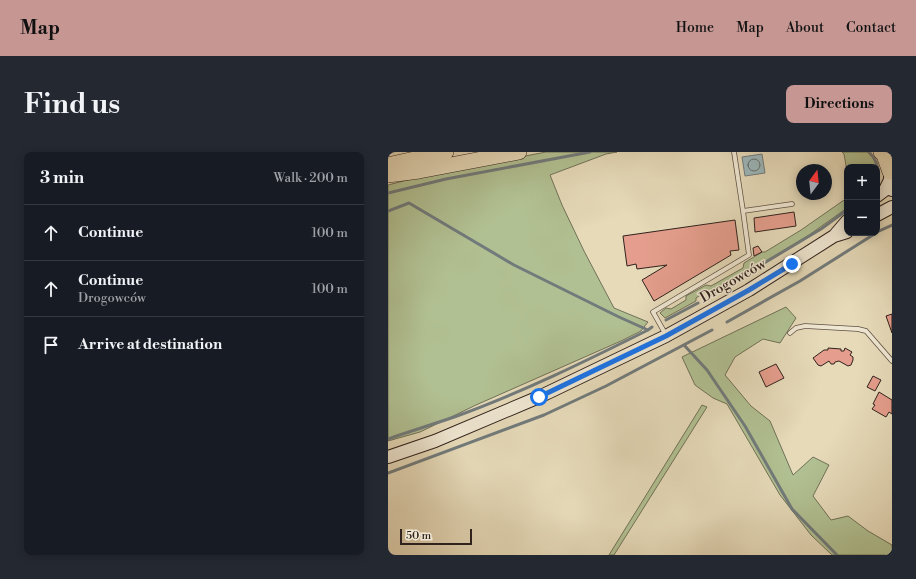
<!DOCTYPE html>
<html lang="en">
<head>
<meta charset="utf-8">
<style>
	:root { --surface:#171b24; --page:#242831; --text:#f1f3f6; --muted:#9ea1a6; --line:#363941; --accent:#c59692 }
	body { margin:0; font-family:"Libre Bodoni",serif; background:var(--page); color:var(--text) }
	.controls { position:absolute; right:12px; top:12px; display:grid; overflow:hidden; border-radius:8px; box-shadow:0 2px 10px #0003 }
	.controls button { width:36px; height:36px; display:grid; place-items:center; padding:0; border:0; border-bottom:1px solid var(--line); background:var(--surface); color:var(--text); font:20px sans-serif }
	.compass { position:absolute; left:408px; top:12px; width:36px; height:36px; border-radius:50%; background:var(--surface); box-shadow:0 2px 10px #0003; rotate:15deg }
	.scale { position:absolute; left:12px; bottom:10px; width:72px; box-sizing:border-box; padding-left:4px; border:2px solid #30221d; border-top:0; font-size:11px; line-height:14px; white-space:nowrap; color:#30221d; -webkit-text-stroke:3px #efe7d2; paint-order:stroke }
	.stop { position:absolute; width:12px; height:12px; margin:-9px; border:3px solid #1a73e8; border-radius:50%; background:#fff }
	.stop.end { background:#1a73e8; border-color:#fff; box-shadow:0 1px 4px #0008 }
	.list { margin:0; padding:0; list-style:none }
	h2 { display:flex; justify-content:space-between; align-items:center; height:52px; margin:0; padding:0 16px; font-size:17px }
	h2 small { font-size:13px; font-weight:400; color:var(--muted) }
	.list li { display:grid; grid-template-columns:26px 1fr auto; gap:12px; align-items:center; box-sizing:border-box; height:56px; padding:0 16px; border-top:1px solid var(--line) }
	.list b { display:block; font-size:15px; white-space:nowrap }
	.list p { margin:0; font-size:13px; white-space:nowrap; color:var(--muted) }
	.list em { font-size:13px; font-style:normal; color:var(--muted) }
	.icon { flex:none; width:22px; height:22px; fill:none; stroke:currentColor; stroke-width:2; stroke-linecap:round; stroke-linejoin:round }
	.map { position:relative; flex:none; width:504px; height:403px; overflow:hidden; border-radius:8px }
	header { display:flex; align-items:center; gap:24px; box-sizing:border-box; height:56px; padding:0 20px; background:var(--accent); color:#111 }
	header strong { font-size:19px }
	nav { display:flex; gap:22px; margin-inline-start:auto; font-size:14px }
	.intro { display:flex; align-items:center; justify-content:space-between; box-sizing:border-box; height:96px; padding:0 24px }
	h1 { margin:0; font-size:28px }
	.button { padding:10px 18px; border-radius:8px; background:var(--accent); color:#111; font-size:14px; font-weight:700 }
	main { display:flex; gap:24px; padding:0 24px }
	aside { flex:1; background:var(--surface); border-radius:8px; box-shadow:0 2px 10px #0003 }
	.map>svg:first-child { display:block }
	.green { fill:#b1c092; stroke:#707158 }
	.water { fill:#9cb7bb; stroke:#717b7c }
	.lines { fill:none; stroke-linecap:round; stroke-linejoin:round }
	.shore { stroke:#666c6c; stroke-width:1 }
	.stream { stroke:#717b7c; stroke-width:3 }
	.building { fill:#e59e8d; stroke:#30221d }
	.service-casing { stroke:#5e5044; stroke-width:5.5 }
	.secondary-casing { stroke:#30221d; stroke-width:14 }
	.motorway-casing { stroke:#30221d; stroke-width:16 }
	.service { stroke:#efe7d2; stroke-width:4 }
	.secondary { stroke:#efe7d2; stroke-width:12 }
	.motorway { stroke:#e6dab9; stroke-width:15 }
	.route { stroke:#1a73e8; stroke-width:5 }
	.labels { text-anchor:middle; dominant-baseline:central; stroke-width:3; stroke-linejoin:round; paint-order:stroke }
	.street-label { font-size:14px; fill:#30221d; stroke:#efe7d2 }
</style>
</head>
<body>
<header>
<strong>Map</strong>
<nav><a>Home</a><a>Map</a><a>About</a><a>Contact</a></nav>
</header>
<div class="intro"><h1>Find us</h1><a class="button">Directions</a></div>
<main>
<aside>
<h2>3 min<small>Walk · 200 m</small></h2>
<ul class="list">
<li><svg class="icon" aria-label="ahead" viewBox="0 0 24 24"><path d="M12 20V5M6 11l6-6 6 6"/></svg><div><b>Continue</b></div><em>100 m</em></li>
<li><svg class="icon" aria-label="ahead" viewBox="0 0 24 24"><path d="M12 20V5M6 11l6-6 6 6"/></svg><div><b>Continue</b><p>Drogowców</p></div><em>100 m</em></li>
<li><svg class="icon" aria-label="arrive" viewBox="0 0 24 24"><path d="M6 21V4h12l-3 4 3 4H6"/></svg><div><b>Arrive at destination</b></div></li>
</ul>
</aside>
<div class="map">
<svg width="504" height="403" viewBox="0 0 504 403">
	<rect width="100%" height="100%" fill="#e6dab9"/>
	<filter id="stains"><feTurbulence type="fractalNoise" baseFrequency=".005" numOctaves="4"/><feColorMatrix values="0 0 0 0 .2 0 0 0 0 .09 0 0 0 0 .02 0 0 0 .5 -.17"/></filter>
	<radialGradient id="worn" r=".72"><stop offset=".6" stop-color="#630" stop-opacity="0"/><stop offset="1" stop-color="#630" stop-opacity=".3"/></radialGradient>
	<path class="green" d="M158,0H229L218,2L162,23L174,53L196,99L226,156L260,170L253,179L233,189L88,253L32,280L0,289V33L39,23Z
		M454,0H479L486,7L489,15H459V19L456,2Z
		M459,46V56L421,83L325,141L324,140L319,142L317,140L308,146V149L277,166L272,161L278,156L283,157L298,148V144L318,133L323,134L355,116L356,111L374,100H377L413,78Z
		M398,155L408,166L392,191L375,187L347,205L337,223L363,254L382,269L405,323L425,305L441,313L425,344L443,368L460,364L480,379L504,393V403H444L423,383L392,343L339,252L325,246L307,233L294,205Z
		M314,253L319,255L226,403H221Z"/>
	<path class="water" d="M374,2L377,21L357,24L354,5Z"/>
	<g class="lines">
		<path class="shore" d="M360 13a6 6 0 1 1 12 0a6 6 0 1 1-12 0Z"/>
		<path class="stream" d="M481,0C490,9 492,19 489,31
			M0,41L58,27L202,0
			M0,59L21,51L126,113L231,165L260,178L264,175
			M489,80L504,73
			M321,144L433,77L459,58
			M278,168L310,151
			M339,170L412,129L488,81
			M296,193L319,218L357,274L404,357L449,403
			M0,287C23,279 46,272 69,264C135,240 198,209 260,178
			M0,321L156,263L218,234L324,178"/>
	</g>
	<path class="building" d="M406,60L408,74L367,80L366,66Z
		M347,68L351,98L342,99L343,103L266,149L254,128L279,113L249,117L248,112L239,114L235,84Z
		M370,94L374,100L366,104L365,96Z
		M504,162V181L498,164Z
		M440,196L453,197V199H456L457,196L464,200L462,203L465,205V208L463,213L460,214L451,209L447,210L446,212H443L441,209L433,214L430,213L425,206L436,198H440Z
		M388,212L396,226L378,235L371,220Z
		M485,224L493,228L487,239L479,235Z
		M491,240L504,248V262L501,260L498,265L484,257L487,253L485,252Z"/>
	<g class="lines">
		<g class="service-casing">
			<path id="service" d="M355,59L404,52
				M402,181L408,176L417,174L470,177L478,179L504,209
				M278,183L265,160L361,103L355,59L346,0"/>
		</g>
		<g class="secondary-casing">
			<path id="secondary" d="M504,13C501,22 502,29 504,38
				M489,44L497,38L502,28
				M489,63L504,55
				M447,83L459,69
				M0,305L47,289L151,245L278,184L361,138L446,84L459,80"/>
		</g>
		<g class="motorway-casing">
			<path id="motorway" d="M493,0L496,3L502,20
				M0,13L58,0
				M0,23L31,19L131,0"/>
		</g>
		<use href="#service" class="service"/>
		<use href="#secondary" class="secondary"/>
		<use href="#motorway" class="motorway"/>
	</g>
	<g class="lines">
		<path class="route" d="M151,245L278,184L361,138L404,112"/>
	</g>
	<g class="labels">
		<g class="street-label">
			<text transform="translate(345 129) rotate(-30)">Drogowców</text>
		</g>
	</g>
	<rect width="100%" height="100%" filter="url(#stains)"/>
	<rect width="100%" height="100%" fill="url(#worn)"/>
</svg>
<div class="controls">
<button>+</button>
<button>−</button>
</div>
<svg class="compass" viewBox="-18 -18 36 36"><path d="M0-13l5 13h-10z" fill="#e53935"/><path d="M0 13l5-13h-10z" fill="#9ea1a6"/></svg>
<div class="scale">50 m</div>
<div class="stop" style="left:151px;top:245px"></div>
<div class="stop end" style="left:404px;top:112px"></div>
</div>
</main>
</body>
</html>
